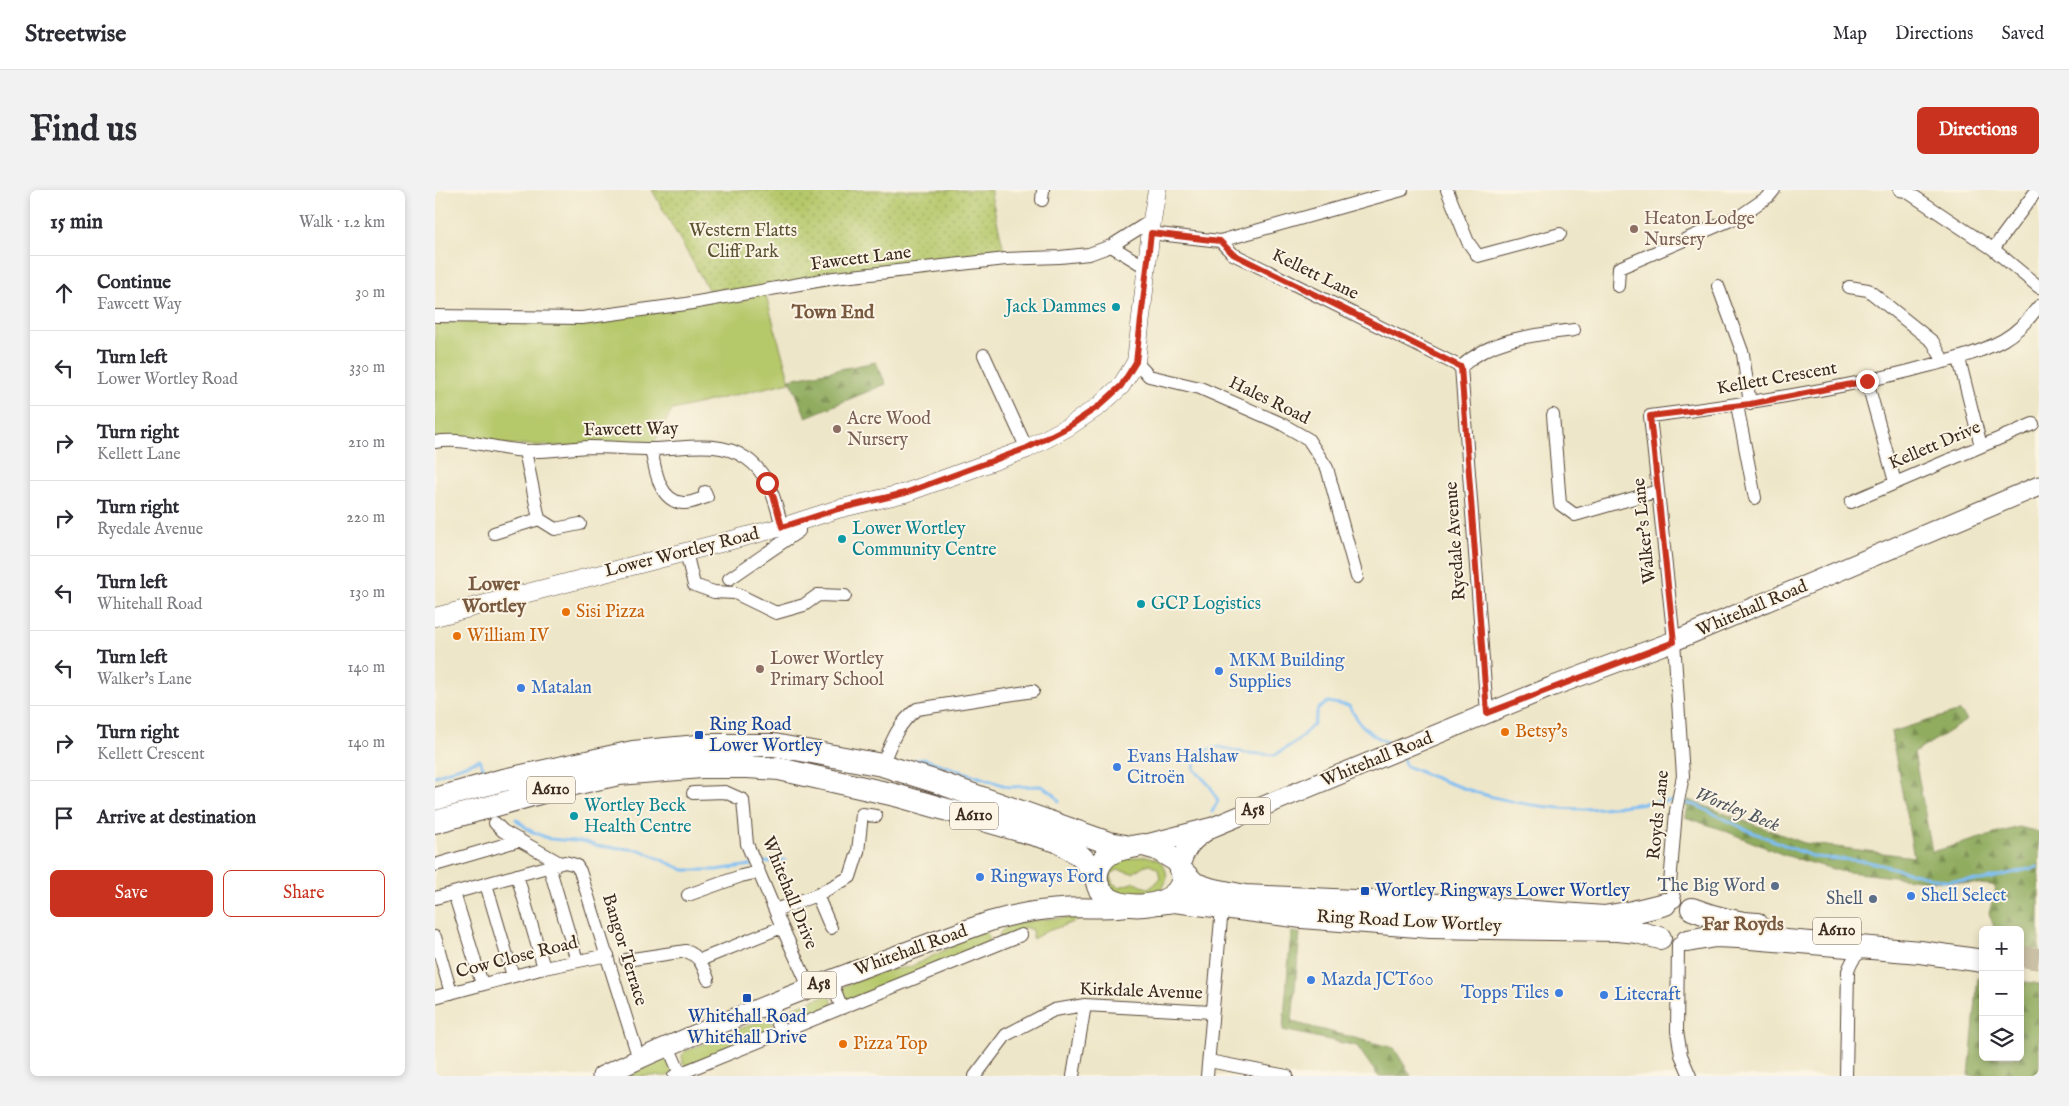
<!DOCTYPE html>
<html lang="en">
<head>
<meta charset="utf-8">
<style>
	:root { --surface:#fff; --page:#f2f2f3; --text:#2b2b33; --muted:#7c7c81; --line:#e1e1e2; --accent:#c8321e }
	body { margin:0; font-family:"IM FELL English",serif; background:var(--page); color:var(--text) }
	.controls { position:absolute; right:15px; bottom:15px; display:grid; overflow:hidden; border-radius:8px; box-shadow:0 2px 8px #0003 }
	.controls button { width:45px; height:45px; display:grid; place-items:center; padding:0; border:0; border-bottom:1px solid var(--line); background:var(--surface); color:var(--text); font:25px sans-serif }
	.stop { position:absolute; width:15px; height:15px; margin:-11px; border:4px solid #c8321e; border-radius:50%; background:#fff }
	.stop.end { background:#c8321e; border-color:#fff; box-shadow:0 1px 5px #0008 }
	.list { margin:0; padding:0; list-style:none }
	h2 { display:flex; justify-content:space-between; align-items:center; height:65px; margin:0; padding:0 20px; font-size:21px }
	h2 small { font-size:16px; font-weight:400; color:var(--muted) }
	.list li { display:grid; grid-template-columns:32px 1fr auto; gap:15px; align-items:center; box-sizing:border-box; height:75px; padding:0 20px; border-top:1px solid var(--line) }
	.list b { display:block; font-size:19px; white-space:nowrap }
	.list p { margin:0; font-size:16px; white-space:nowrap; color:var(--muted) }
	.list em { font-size:16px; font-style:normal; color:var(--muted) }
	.actions { display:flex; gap:10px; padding:15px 20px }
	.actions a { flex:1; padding:11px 0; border:1px solid var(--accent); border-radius:8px; text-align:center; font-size:18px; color:var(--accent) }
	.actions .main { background:var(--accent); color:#fff }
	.icon { flex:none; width:28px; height:28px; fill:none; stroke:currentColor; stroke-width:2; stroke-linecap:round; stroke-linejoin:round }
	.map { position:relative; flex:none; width:1604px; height:886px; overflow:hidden; border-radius:8px }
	header { display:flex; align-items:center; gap:30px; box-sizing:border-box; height:70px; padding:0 25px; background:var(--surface); border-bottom:1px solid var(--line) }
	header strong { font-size:24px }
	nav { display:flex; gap:28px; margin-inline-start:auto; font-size:18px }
	.intro { display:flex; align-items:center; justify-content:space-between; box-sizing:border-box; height:120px; padding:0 30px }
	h1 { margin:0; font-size:35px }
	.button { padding:12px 22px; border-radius:8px; background:var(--accent); color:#fff; font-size:18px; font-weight:700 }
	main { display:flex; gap:30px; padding:0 30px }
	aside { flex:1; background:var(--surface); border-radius:8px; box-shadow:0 2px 8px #0003 }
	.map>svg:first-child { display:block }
	.green { fill:#b5c86b; stroke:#787944; fill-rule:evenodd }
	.forest { fill:url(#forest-firs); stroke:#666b3e }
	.park { fill:url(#park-dots); stroke:#787944 }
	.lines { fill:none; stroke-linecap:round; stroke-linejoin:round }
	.stream { stroke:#7ebef3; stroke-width:3 }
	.highway-tunnel { stroke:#cac0a6; stroke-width:22; stroke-dasharray:22 11; stroke-linecap:butt }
	.street-casing { stroke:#564638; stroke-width:14 }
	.secondary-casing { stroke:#564638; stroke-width:19 }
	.primary-casing { stroke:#564638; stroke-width:21 }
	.highway-casing { stroke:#564638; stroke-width:24 }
	.street { stroke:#fff; stroke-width:12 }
	.secondary { stroke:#fff; stroke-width:18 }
	.primary { stroke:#fff; stroke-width:19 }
	.highway { stroke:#fff; stroke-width:22 }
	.route { stroke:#c8321e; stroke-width:6 }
	.education-dot { fill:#8d6e63; stroke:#fcf5e5; stroke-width:2 }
	.culture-dot { fill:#0f9aa8; stroke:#fcf5e5; stroke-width:2 }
	.food-dot { fill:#e8710a; stroke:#fcf5e5; stroke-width:2 }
	.shop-dot { fill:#3f7fe0; stroke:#fcf5e5; stroke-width:2 }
	.transit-dot { fill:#1a4fb4; stroke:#fcf5e5; stroke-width:2 }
	.service-dot { fill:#5c6f8a; stroke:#fcf5e5; stroke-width:2 }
	.labels { text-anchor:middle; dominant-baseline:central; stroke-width:4; stroke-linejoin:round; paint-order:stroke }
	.shield { fill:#fcf5e5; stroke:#75675a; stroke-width:1 }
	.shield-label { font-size:16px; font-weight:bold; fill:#3b2a1e }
	.education-label { font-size:18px; fill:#785e54; stroke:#fcf5e5; text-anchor:start }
	.park-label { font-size:18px; fill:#5a5231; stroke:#fcf5e5 }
	.street-label { font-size:18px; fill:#3b2a1e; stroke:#fcf5e5 }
	.culture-label { font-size:18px; fill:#0d838f; stroke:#fcf5e5; text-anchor:start }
	.food-label { font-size:18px; fill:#c56008; stroke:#fcf5e5; text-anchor:start }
	.shop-label { font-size:18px; fill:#366cbe; stroke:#fcf5e5; text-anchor:start }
	.transit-label { font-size:18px; fill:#164399; stroke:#fcf5e5; text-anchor:start }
	.service-label { font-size:18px; fill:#4e5e75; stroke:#fcf5e5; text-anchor:end }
	.neighbourhood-label { font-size:19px; font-weight:bold; fill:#78593f; stroke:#fcf5e5 }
	.water-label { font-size:19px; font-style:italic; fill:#4f565e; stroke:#fcf5e5 }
</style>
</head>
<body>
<header>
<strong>Streetwise</strong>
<nav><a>Map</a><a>Directions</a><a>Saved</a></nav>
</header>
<div class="intro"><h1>Find us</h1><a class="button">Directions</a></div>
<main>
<aside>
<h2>15 min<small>Walk · 1.2 km</small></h2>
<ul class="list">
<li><svg class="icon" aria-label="ahead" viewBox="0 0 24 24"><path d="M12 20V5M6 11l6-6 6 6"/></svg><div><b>Continue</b><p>Fawcett Way</p></div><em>30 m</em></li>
<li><svg class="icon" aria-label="left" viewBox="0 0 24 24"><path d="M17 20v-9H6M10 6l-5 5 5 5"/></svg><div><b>Turn left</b><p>Lower Wortley Road</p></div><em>330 m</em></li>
<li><svg class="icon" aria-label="right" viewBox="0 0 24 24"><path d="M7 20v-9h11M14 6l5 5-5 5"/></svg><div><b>Turn right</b><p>Kellett Lane</p></div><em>210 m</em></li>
<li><svg class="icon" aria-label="right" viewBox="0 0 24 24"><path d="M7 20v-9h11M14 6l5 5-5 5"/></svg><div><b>Turn right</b><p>Ryedale Avenue</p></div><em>220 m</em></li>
<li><svg class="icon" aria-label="left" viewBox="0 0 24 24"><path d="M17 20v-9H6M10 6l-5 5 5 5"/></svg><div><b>Turn left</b><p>Whitehall Road</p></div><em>130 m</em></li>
<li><svg class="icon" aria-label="left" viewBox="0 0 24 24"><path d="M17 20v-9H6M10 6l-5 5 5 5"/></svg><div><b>Turn left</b><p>Walker's Lane</p></div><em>140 m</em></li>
<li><svg class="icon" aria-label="right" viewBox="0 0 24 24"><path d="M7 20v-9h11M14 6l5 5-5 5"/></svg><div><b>Turn right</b><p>Kellett Crescent</p></div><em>140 m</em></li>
<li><svg class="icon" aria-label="arrive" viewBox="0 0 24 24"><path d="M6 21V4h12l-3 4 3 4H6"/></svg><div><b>Arrive at destination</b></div></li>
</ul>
<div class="actions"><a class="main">Save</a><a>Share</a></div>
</aside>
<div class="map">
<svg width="1604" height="886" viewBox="0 0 1604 886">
	<defs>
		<pattern id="forest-firs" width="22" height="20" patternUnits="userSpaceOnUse" patternTransform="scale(1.25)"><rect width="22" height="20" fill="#90ac5f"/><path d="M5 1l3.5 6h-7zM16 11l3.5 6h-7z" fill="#778c4e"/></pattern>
		<pattern id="park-dots" width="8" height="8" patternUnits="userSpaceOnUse" patternTransform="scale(1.25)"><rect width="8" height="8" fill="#b5c86b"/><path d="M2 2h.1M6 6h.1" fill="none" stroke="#94a357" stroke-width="1.8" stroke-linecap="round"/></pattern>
	</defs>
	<rect width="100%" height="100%" fill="#fcf5e5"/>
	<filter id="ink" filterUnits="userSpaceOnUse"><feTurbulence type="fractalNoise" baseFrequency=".02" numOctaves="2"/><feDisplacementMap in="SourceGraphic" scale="10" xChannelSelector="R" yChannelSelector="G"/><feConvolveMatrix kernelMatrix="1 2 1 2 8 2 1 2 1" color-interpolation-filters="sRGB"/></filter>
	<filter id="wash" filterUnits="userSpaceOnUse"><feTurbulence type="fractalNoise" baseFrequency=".0096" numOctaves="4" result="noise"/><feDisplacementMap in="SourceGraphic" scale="20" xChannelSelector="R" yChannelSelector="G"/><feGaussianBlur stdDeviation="1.12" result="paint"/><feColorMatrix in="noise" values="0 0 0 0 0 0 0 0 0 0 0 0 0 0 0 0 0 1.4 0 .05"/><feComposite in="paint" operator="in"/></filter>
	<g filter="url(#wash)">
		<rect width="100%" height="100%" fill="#eee6c8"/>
		<path class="green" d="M329,99L355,192L237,220L216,259L0,252V132L147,128Z
			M711,666C715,667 719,668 723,670C737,680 733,700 717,705C707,708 691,704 681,704L667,683C683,671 692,668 711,666ZM715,674L723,679L725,688C716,700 712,700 700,692L684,697L677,693L676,684L683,680L698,683L708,676Z
			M653,727L610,742L598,749L597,740L589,737L584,743L565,748L564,746C567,727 637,728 653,727Z
			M550,741L554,746L553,754L412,810L409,808L405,802L411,795L452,780L475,777L514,758L524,749Z
			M391,805L396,807L398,816L351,835L347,825L348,822Z
			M334,829L336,831L340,839L252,876L248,873L247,865L251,861L327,830Z
			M229,870H233L238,881L233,886H192Z"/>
		<path class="forest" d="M441,172L451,194L371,227L355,189Z
			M1525,521L1532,530L1479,563L1497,662L1584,637L1604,642V761L1585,757V740H1560L1554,723L1561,698L1557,695L1486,690L1405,681L1349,665L1288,640L1250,627L1253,610L1369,653L1479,667L1456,542Z
			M856,742L865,743L857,832L959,858L976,886H943L922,856L848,840Z
			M1543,787L1548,788V867H1585V791L1604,794V886H1534Z"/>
		<path class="park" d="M217,0H556V5L571,69L278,108Z"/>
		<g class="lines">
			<path class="stream" d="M968,569L971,576C1030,601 1083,619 1149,619C1178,619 1209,611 1240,611
				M480,570L489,569L574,597L606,596L618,603L624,611
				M0,586L44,570L51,583
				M1246,612L1263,616L1312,640L1379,667L1430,671L1510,691L1547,690L1602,677
				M777,622L783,611L775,596L759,579L762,562L784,557L811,563L840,565L862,551L879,534L883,519L893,512L914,516C926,537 932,543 954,553
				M81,629L94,640L115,649L151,652L162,656L205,660L249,680H281L316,675
				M325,673L350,670"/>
		</g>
	</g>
	<g filter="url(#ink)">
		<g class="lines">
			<path class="highway-tunnel" d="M1585,766L1604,769"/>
			<g class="street-casing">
				<path id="street" d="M1012,0L1033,52L1043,66L1125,44
					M1465,0L1471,1L1558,59L1604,97
					M607,10L608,0
					M715,43L785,51L798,64L1026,177
					M785,51L967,0
					M676,56L717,30
					M1558,59L1602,0
					M1183,96L1184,78L1305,26L1334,6L1339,0
					M1283,96L1308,164L1315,214
					M1414,97L1433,100L1498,152L1509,172
					M0,126L147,128L251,114L399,88L571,69L625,67L654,64L676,56L712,78
					M549,165L592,259
					M1524,169L1546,256
					M701,172L714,186L765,198L845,233L873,249L892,278L922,387
					M1026,177L1052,523
					M1026,177C1057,148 1098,145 1139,140
					M1432,191L1460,292
					M1302,215L1320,308
					M1118,225L1125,314L1140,325L1223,301
					M0,252C30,247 60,259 90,261C111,262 133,258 154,257C175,257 195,259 215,259C247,259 283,249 311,268C334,283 341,313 347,337
					M216,259C220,277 223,311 248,313C255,314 265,309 272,307L270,302
					M90,261L104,329L120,339L145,334
					M1416,312L1598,234
					M59,343L104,329
					M251,362L259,395L279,402L300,403L341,423L369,415L383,405L410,406
					M294,389L364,341L362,332
					M447,575C456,553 463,533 482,519L598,501
					M258,603L290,602L308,610L312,654L347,737L375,799
					M60,633L68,641L125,673
					M0,675L85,650
					M114,676L142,771
					M82,685L109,778
					M51,694L78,786
					M19,703L47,794
					M253,705L306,686L324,682
					M382,705L396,738
					M0,708L130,672L141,675L145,681L204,869
					M1240,711L1235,694L1241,621L1248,586L1239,451L1215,226C1302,215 1389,202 1474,181C1507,172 1539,166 1568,150C1582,142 1595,128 1604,116
					M340,720L382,705L415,687L423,662L427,624L441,626
					M0,747L16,803
					M1243,754L1242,841L1246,865L1255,886
					M191,770L251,761C265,766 268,776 273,789
					M265,770L347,737
					M396,791L407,818
					M0,807L109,778L173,765
					M336,815L346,842
					M233,856L246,886
					M774,871L852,886
					M239,886L586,745
					M540,886L571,845L619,820L650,815L777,822
					M638,886L650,815
					M772,886L787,718
					M1411,886L1413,781C1417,770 1421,764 1431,758"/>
			</g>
			<g class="secondary-casing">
				<path id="secondary" d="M0,427L347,337L403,319L470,303L592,259L633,237L664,216L686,196L701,172L717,30L722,0"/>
			</g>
			<g class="primary-casing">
				<path id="primary" d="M708,655L778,637L1116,497L1239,451L1604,296
					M745,676C750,658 757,650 773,640
					M167,886C293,827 425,778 556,731C580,724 608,719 633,718C654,717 675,720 696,716"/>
			</g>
			<g class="highway-casing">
				<path id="highway" d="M0,609L64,591L198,562L274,555H339L447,575L499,591L674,653L695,657
					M0,632L130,596L184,584L266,577H312L344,579L460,605L622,651C641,662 651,667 661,687
					M708,655L722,659L742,671C775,724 647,733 663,679C670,659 690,658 708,655Z
					M746,680L760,694L775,699L810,706L1005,715L1169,727L1198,722L1230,714
					M724,713L739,711L867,727L995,737L1183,740L1202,742L1225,748
					M1257,719C1278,727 1299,733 1322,734
					M1252,751L1280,746L1303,747L1485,762L1548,771"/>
			</g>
			<use href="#street" class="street"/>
			<use href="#secondary" class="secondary"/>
			<use href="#primary" class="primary"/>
			<use href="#highway" class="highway"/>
		</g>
	</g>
	<g class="lines" filter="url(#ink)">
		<path class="route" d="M332,293L339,308L347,337L403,319L470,303L592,258L633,237L664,216L686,196L701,172L716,43L785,51L798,64L1026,177L1052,523L1239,452L1215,226L1315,214L1432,191"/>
	</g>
	<g class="education-dot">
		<circle cx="1199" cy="39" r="5"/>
		<circle cx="402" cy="239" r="5"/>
		<circle cx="325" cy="479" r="5"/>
	</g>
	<g class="culture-dot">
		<circle cx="681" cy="117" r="5"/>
		<circle cx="407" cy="349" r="5"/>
		<circle cx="706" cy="414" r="5"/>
		<circle cx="139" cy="626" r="5"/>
	</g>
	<g class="food-dot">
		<circle cx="131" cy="422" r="5"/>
		<circle cx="22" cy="446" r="5"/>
		<circle cx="1070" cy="542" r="5"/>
		<circle cx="408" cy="854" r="5"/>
	</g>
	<g class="shop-dot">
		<circle cx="784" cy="481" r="5"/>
		<circle cx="86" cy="498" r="5"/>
		<circle cx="682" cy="577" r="5"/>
		<circle cx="545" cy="687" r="5"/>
		<circle cx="1476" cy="706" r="5"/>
		<circle cx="876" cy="790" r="5"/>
		<circle cx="1124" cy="803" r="5"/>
		<circle cx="1169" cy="805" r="5"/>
	</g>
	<g class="transit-dot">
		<rect x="259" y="540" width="10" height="10" rx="2.5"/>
		<rect x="925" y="696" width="10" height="10" rx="2.5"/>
		<rect x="307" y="803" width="10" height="10" rx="2.5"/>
	</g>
	<g class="service-dot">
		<circle cx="1340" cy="696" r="5"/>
		<circle cx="1438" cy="709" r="5"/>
	</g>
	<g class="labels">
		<g class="shield">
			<rect x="92" y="586.5" width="48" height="27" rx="4"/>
			<rect x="800.5" y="607.5" width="35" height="27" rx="4"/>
			<rect x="515" y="612.5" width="48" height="27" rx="4"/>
			<rect x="1378" y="727.5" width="48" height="27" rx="4"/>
			<rect x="366.5" y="781.5" width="35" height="27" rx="4"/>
		</g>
		<g class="shield-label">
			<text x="116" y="600">A6110</text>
			<text x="818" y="621">A58</text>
			<text x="539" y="626">A6110</text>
			<text x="1402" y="741">A6110</text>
			<text x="384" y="795">A58</text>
		</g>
		<g class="education-label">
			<text x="1209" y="29">Heaton Lodge<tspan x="1209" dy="21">Nursery</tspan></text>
			<text x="412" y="229">Acre Wood<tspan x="412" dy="21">Nursery</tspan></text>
			<text x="335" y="469">Lower Wortley<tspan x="335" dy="21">Primary School</tspan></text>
		</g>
		<g class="park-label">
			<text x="308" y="41">Western Flatts<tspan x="308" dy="21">Cliff Park</tspan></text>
		</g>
		<g class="street-label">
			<text transform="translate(426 69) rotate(-7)">Fawcett Lane</text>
			<text transform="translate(880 85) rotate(26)">Kellett Lane</text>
			<text transform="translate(1342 189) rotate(-10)">Kellett Crescent</text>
			<text transform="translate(834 211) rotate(26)">Hales Road</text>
			<text transform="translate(196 240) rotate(-1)">Fawcett Way</text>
			<text transform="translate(1500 256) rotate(-23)">Kellett Drive</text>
			<text transform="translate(1210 341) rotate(-96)">Walker's Lane</text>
			<text transform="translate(1021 351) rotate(-94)">Ryedale Avenue</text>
			<text transform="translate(247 363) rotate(-14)">Lower Wortley Road</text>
			<text transform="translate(1317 419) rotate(-23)">Whitehall Road</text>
			<text transform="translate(942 570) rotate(-22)">Whitehall Road</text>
			<text transform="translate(1224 625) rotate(-84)">Royds Lane</text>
			<text transform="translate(354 703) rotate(68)">Whitehall Drive</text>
			<text transform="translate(974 732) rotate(3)">Ring Road Low Wortley</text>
			<text transform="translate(189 760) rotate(73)">Bangor Terrace</text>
			<text transform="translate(476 761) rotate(-20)">Whitehall Road</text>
			<text transform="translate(82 768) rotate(-14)">Cow Close Road</text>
			<text transform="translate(706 802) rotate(2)">Kirkdale Avenue</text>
		</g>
		<g class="culture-label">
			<text x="671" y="117" text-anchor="end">Jack Dammes</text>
			<text x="417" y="339">Lower Wortley<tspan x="417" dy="21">Community Centre</tspan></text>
			<text x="716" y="414">GCP Logistics</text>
			<text x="149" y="616">Wortley Beck<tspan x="149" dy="21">Health Centre</tspan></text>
		</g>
		<g class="food-label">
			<text x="141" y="422">Sisi Pizza</text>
			<text x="32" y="446">William IV</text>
			<text x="1080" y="542">Betsy's</text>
			<text x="418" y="854">Pizza Top</text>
		</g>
		<g class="shop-label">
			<text x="794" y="471">MKM Building<tspan x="794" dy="21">Supplies</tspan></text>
			<text x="96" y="498">Matalan</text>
			<text x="692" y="567">Evans Halshaw<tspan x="692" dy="21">Citroën</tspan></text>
			<text x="555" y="687">Ringways Ford</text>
			<text x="1486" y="706">Shell Select</text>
			<text x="886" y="790">Mazda JCT600</text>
			<text x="1114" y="803" text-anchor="end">Topps Tiles</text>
			<text x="1179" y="805">Litecraft</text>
		</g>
		<g class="transit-label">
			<text x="274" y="535">Ring Road<tspan x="274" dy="21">Lower Wortley</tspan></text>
			<text x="940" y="701">Wortley Ringways Lower Wortley</text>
			<text x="312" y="827" text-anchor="middle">Whitehall Road<tspan x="312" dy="21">Whitehall Drive</tspan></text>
		</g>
		<g class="service-label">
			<text x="1330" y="696">The Big Word</text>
			<text x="1428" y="709">Shell</text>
		</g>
		<g class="neighbourhood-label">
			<text x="398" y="123">Town End</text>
			<text x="59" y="395">Lower<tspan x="59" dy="22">Wortley</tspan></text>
			<text x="1308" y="735">Far Royds</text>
		</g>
		<g class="water-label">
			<text transform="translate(1302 620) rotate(22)">Wortley Beck</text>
		</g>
	</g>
</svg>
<div class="controls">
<button>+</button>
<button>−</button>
<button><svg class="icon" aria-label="layers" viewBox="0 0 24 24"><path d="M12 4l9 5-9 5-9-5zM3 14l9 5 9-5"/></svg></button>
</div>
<div class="stop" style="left:332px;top:293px"></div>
<div class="stop end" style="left:1432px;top:191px"></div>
</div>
</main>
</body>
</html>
